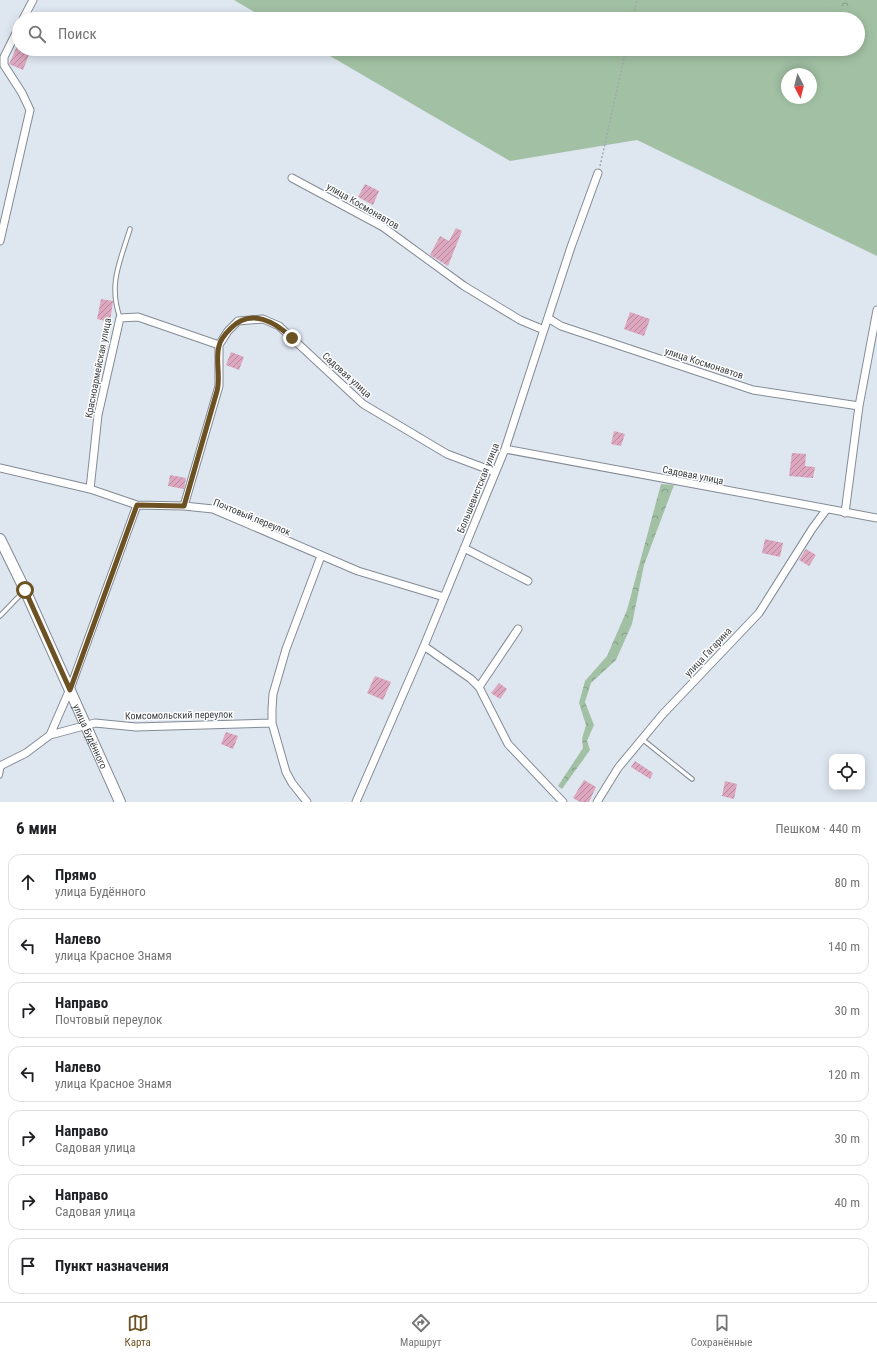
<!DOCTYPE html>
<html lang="ru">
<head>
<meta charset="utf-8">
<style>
	:root { --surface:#fff; --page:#f6f6f6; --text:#202124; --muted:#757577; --line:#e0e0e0; --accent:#6c5123 }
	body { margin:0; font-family:"Roboto Condensed",sans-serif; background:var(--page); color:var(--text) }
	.controls { position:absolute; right:12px; bottom:12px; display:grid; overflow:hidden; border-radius:8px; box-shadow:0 2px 10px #0003 }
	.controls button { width:36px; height:36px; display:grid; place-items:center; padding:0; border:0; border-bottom:1px solid var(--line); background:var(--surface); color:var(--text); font:20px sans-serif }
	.compass { position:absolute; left:781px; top:68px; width:36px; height:36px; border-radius:50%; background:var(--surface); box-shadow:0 2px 10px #0003; rotate:173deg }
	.stop { position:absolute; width:12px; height:12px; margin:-9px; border:3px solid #6c5123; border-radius:50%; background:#fff }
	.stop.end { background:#6c5123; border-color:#fff; box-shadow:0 1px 4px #0008 }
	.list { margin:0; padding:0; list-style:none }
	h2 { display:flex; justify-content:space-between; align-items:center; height:52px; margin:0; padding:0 16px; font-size:17px }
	h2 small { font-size:13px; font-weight:400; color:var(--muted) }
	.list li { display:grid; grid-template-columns:26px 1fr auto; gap:12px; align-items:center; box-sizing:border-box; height:56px; margin:0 8px 8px; padding:0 8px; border:1px solid var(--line); border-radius:12px }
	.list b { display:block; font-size:15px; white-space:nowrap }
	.list p { margin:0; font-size:13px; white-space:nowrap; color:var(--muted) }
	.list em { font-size:13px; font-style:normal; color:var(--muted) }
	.icon { flex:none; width:22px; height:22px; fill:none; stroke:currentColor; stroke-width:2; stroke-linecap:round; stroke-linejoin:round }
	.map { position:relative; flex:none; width:877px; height:802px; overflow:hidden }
	.search { position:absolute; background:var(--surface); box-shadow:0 2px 10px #0003; left:12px; right:12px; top:12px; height:44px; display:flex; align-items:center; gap:10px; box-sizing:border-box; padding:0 14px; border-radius:22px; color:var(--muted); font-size:15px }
	.sheet { height:500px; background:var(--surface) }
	nav { display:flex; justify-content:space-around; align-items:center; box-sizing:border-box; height:56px; border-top:1px solid var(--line); background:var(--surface); font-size:11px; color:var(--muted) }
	nav a { display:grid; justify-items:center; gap:2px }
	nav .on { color:var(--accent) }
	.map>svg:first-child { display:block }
	.green { fill:#a2c1a4; fill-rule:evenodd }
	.forest { fill:url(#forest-crowns) }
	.building { fill:url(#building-hatch) }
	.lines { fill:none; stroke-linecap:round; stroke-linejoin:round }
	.lane-casing { stroke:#848b95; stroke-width:5.5 }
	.street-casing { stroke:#848b95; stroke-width:9 }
	.secondary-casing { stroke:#848b95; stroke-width:12 }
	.path { stroke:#a2a8b0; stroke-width:1.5; stroke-dasharray:2 2; stroke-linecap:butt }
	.lane { stroke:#fff; stroke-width:3.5 }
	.street { stroke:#fff; stroke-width:7 }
	.secondary { stroke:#fff; stroke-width:10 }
	.route { stroke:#6c5123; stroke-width:5 }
	.labels { text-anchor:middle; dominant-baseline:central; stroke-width:3; stroke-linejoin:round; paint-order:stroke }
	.street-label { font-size:10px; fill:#393d41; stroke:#fff }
</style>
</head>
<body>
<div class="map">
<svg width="877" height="802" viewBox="0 0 877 802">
	<defs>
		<pattern id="forest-crowns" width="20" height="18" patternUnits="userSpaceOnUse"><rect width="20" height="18" fill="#a2c1a4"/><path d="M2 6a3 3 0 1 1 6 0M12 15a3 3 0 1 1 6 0" fill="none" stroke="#859e87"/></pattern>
		<pattern id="building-hatch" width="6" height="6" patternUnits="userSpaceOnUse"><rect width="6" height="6" fill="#dda7bf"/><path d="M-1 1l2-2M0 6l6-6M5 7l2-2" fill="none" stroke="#b4899d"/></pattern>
	</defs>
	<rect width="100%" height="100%" fill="#dee6f0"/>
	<path class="green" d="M234,0H877V256L637,140L510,161L318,49H858V19H266ZM787,74H811V98H787Z"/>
	<path class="forest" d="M820,0H858L854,9L844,11Z
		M661,484L674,485L644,565L632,624L616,660L591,683L585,702L594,725L587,741L590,750L562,789L558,786L583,748L582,739L586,725L579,703L585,681L607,656L627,610Z"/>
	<path class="building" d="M17,46L19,49L30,52L23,70L9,64Z
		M365,184L379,191L373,205L358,197Z
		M456,228L462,231L448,266L430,255L440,236L449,241Z
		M101,299L113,301L110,322L97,319Z
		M630,312L650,319L644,336L624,329Z
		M231,352L244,357L239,370L226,365Z
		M614,431L625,434L621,446L611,444Z
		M792,453L806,454L805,466L815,467L813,478L789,476Z
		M170,475L186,478L184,489L168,486Z
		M765,539L783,543L780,557L762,553Z
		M806,549L816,555L809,566L799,560Z
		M375,676L391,682L383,700L367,693Z
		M499,683L507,689L500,699L491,693Z
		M226,732L238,736L233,749L221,744Z
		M635,761L653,773L650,779L631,767Z
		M584,780L596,787L589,802H580L573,798Z
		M725,781L737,784L734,799L722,796Z"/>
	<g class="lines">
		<g class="lane-casing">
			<path id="lane" d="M120,318C108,284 120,262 130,229
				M0,616L24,591
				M642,739L692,779
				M0,776L2,766"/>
		</g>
		<g class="street-casing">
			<path id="street" d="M23,19L33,0
				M292,178L383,227L464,286L520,320L544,330
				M0,241L30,110L22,93L4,65V57L19,27
				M548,318L561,326L753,390L859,406
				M219,345L228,331L238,321L263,319L279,326L363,404L447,454L495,472
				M505,449L877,518
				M0,468L90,489L137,505L184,506L213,509L358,571L444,597
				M90,489L98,415L120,318L138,317L219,345
				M184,506L219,386V345
				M845,513L859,406L877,310
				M464,548L528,581
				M424,646L471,679L479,687L508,744L563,802
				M479,687L518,629
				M50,735L95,723L136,727L272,723
				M0,766L26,753L50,735L70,689L137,505
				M307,802L292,783L286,772L272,723V709L273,694L286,649L321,556
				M356,802L424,646L505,449L571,247L598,173
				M597,802L618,768L662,715L759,613L812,529L826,510"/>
		</g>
		<g class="secondary-casing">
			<g id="secondary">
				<path id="s1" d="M0,539L25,590L120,802"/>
			</g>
		</g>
		<path class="path" d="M633,19L637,0
			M600,166L626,49"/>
		<use href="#lane" class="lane"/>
		<use href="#street" class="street"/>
		<use href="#secondary" class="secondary"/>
	</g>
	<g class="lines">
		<path class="route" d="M25,590L70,690L137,505L184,506C195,468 206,430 217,391C221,377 215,360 219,346C220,340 227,332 231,328C251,308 275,322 292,338"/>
	</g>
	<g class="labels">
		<g class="street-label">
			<text transform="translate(363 206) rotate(30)">улица Космонавтов</text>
			<text transform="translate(704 363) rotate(18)">улица Космонавтов</text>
			<text transform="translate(98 368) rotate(-79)">Красноармейская улица</text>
			<text transform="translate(347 375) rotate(42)">Садовая улица</text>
			<text transform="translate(693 475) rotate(11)">Садовая улица</text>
			<text transform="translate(478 488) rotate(-68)">Большевистская улица</text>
			<text transform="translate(252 517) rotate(22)">Почтовый переулок</text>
			<text transform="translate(708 652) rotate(-47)">улица Гагарина</text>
			<text transform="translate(179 715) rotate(-1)">Комсомольский переулок</text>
			<text stroke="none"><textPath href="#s1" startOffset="217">улица Будённого</textPath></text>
		</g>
	</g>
</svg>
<div class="controls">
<button><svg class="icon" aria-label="locate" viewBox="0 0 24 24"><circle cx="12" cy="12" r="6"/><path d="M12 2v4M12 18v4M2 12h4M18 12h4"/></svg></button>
</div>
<svg class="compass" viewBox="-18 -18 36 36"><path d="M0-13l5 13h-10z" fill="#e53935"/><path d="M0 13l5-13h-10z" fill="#757577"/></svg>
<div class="stop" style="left:25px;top:590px"></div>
<div class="stop end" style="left:292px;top:338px"></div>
<div class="search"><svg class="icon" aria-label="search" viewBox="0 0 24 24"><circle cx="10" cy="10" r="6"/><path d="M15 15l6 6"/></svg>Поиск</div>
</div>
<section class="sheet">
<h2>6 мин<small>Пешком · 440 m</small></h2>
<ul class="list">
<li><svg class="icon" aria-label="ahead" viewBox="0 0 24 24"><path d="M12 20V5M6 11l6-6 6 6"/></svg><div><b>Прямо</b><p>улица Будённого</p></div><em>80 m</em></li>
<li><svg class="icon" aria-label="left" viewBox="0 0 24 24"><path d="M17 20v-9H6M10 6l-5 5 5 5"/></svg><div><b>Налево</b><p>улица Красное Знамя</p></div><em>140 m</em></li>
<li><svg class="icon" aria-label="right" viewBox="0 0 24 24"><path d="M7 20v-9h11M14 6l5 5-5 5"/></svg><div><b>Направо</b><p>Почтовый переулок</p></div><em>30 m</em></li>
<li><svg class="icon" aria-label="left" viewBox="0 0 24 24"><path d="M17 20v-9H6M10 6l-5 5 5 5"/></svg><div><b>Налево</b><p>улица Красное Знамя</p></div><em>120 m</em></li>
<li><svg class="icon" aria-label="right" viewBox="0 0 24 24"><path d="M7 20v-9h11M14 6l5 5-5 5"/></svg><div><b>Направо</b><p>Садовая улица</p></div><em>30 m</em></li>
<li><svg class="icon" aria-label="right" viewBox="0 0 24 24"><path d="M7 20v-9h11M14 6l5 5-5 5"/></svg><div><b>Направо</b><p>Садовая улица</p></div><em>40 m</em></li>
<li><svg class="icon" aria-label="arrive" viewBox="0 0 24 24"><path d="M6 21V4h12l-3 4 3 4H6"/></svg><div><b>Пункт назначения</b></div></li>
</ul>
</section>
<nav>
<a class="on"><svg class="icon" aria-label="map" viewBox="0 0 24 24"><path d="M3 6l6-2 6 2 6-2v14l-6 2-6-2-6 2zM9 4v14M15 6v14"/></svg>Карта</a>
<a><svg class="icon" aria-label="directions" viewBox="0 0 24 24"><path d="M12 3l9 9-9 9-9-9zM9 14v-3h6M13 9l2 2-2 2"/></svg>Маршрут</a>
<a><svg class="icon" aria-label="saved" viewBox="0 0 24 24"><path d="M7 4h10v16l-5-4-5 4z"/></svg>Сохранённые</a>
</nav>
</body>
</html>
